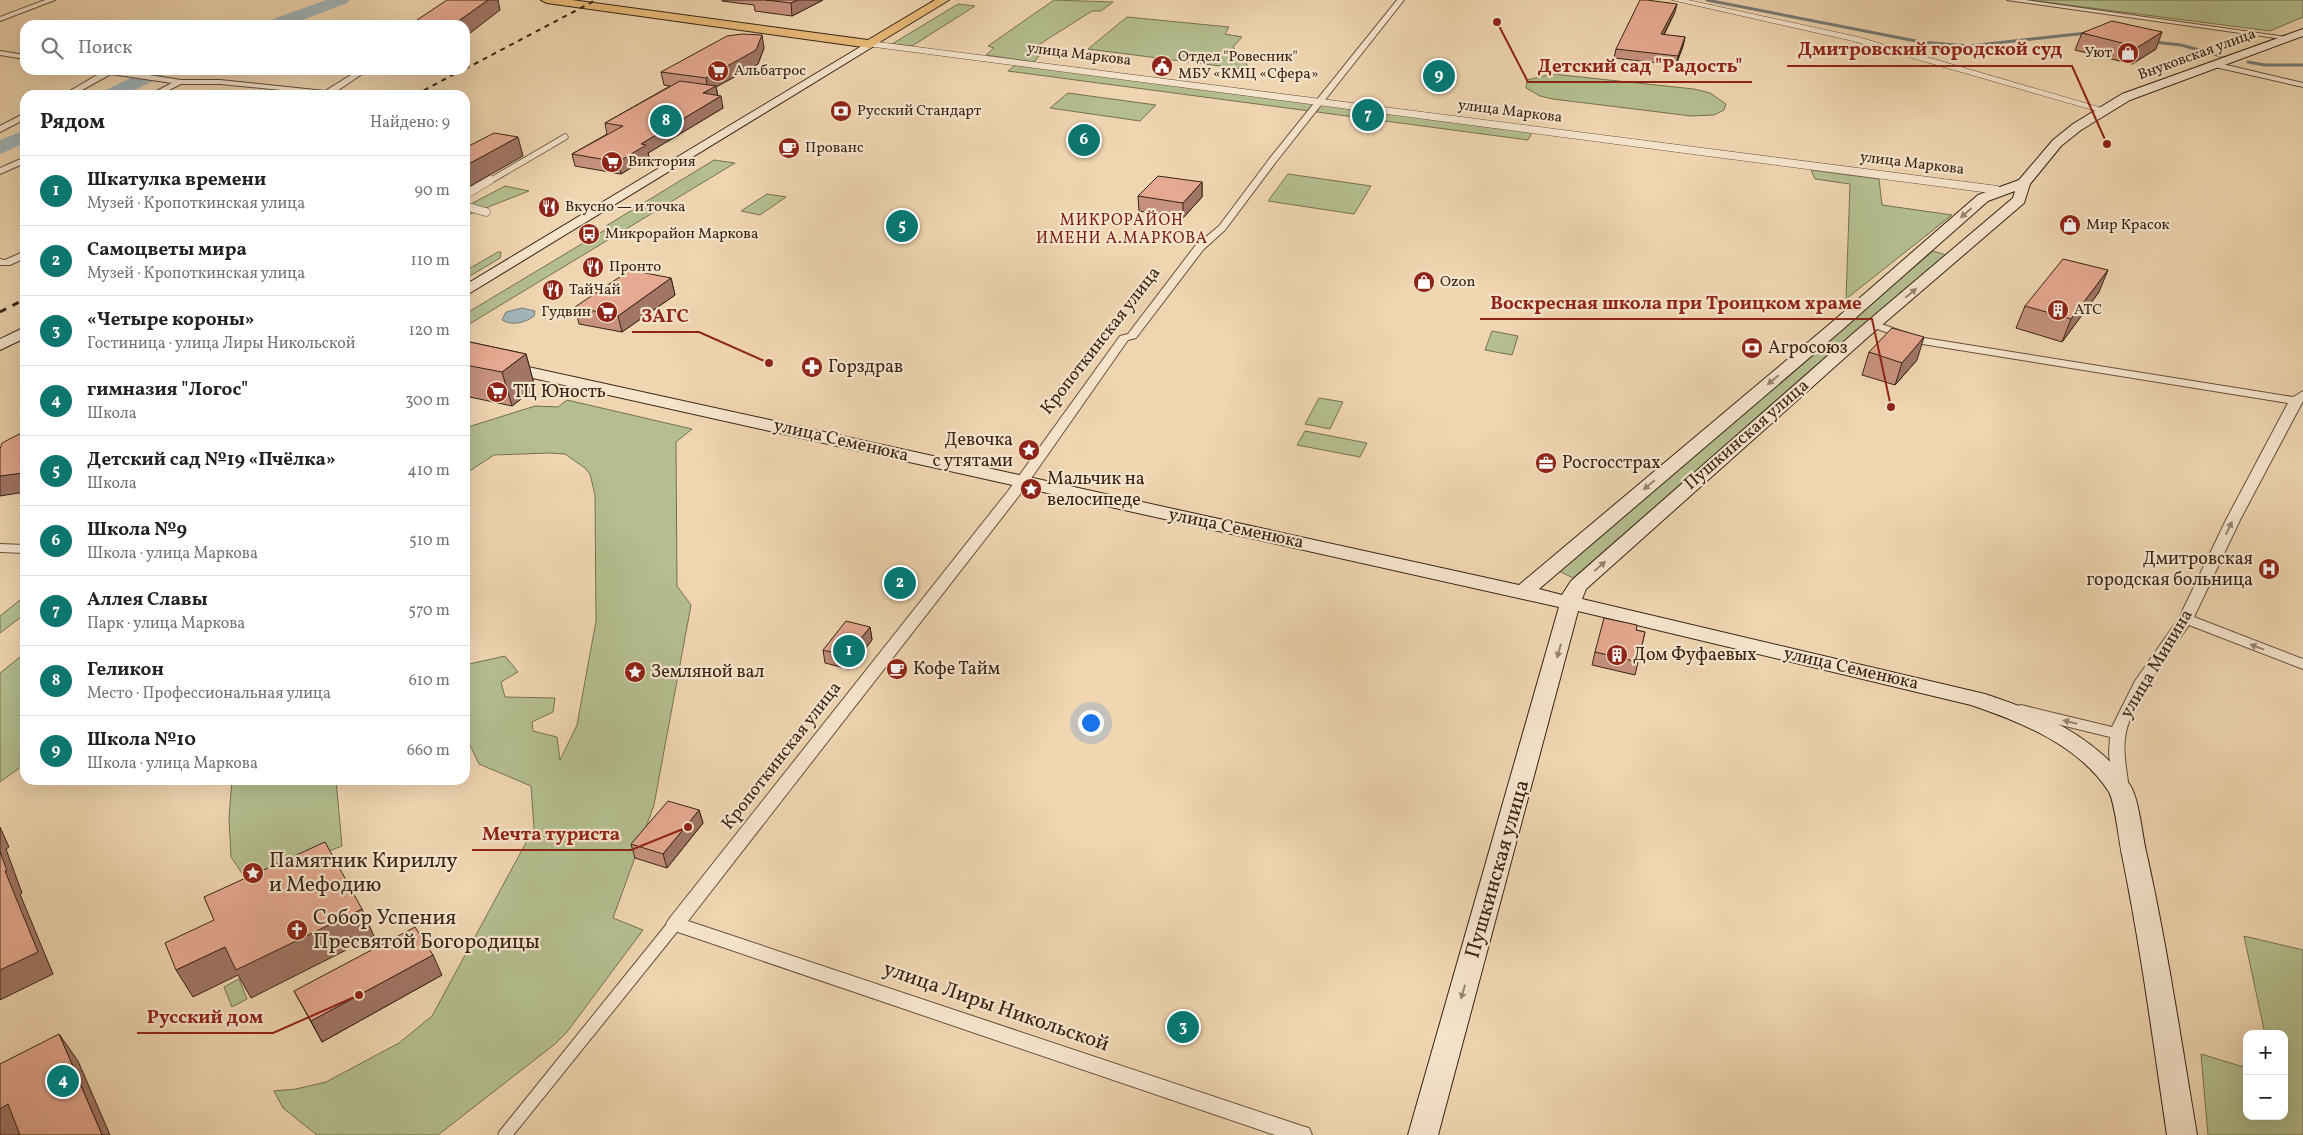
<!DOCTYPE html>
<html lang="ru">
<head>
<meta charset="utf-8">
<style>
	:root { --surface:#fff; --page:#f2f2f2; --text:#222; --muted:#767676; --line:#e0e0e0; --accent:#0f766e }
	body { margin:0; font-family:Vollkorn,serif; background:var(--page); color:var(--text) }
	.controls { position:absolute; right:15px; bottom:15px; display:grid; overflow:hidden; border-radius:10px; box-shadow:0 5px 20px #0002 }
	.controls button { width:45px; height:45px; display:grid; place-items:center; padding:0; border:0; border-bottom:1px solid var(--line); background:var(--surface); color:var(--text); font:25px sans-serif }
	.you { position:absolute; left:1090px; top:722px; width:18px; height:18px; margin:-12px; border:4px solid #fff; border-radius:50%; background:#1a73e8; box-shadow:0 0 0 8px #1a73e833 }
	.badge { display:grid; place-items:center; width:32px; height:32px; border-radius:50%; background:var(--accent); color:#fff; font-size:16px; font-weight:700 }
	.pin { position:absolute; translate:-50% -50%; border:2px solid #fff; box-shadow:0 1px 5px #0006 }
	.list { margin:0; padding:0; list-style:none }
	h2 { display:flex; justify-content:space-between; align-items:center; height:65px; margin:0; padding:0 20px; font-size:21px }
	h2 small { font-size:16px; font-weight:400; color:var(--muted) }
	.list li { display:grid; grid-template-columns:32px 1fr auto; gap:15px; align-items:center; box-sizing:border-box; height:70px; padding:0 20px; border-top:1px solid var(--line) }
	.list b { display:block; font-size:19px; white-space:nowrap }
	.list p { margin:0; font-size:16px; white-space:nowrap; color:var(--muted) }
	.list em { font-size:16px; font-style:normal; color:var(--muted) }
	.icon { flex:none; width:28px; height:28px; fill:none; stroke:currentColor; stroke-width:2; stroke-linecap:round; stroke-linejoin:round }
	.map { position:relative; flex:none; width:2303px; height:1135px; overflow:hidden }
	.search { position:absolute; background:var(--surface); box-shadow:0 5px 20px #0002; left:20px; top:20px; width:450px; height:55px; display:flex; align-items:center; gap:12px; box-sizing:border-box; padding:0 18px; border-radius:15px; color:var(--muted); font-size:19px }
	.panel { position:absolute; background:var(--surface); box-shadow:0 5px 20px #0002; left:20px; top:90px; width:450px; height:695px; border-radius:15px }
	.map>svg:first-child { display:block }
	.green { fill:#b4be8f; stroke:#767152 }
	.water { fill:#a1b5b8; stroke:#777b77 }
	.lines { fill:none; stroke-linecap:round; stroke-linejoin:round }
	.stream { stroke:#777b77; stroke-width:3 }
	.river { fill:#a1b5b8; fill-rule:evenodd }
	.pedestrian-far2-casing { stroke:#66503c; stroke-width:7 }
	.pedestrian-far1-casing { stroke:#66503c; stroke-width:9 }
	.pedestrian-casing { stroke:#66503c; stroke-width:15 }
	.minor-casing { stroke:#66503c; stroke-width:2 }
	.tertiary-casing { stroke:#66503c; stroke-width:1 }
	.secondary-casing { stroke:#382416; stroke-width:2 }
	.primary-casing { stroke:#382416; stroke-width:2 }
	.pedestrian-far2 { stroke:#f5e4cc; stroke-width:5.5 }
	.pedestrian-far1 { stroke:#f5e4cc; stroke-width:8 }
	.pedestrian { stroke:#f5e4cc; stroke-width:13 }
	.minor { fill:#f5e4cc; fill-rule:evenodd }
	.tertiary { fill:#f5e4cc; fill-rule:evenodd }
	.secondary { fill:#f5e4cc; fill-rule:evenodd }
	.primary { fill:#e8ba78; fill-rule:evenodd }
	.rail-far1 { stroke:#382416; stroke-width:2; stroke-dasharray:5 5; stroke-linecap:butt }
	.rail { stroke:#382416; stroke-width:3; stroke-dasharray:7 7; stroke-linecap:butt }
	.wall { fill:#c6917d; stroke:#382416 }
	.shaded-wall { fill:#a17666; stroke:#382416 }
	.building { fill:#e6a991; stroke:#382416 }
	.oneway { fill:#968471 }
	.labels { text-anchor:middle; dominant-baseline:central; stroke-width:4.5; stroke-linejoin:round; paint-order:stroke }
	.far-poi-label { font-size:15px; fill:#382416; stroke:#f5e4cc; text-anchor:start }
	.far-street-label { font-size:15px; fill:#382416; stroke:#f5e4cc }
	.far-neighbourhood-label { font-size:16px; letter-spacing:1px; fill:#7a1f14; stroke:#f5e4cc }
	.street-label { font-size:18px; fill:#382416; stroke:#f5e4cc }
	.poi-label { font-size:18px; fill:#382416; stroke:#f5e4cc; text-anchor:start }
	.near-poi-label { font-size:21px; fill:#382416; stroke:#f5e4cc; text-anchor:start }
	.near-street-label { font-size:21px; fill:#382416; stroke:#f5e4cc }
	.leader { fill:none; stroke:#8f2418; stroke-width:2 }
	.callout-dot { fill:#8f2418; stroke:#f5e4cc; stroke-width:2 }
	.callout-label { font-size:19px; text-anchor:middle; font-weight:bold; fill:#8f2418; stroke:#f5e4cc; stroke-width:4.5; stroke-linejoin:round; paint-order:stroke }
</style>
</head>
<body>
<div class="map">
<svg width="2303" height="1135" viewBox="0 0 2303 1135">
	<rect width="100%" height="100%" fill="#efd5b0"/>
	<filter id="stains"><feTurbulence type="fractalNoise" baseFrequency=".004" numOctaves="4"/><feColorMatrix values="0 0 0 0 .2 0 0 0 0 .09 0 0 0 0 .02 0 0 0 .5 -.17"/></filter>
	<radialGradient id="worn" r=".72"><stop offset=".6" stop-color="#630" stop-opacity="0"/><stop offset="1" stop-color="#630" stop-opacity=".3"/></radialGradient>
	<path class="green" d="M1054,0L1113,2L1101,11H1092L1029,51L1040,55L1034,62L986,55L994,48L988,46Z
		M2029,0H2303V17L2270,31Z
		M958,4L975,6L912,46L892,44Z
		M1127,17L1229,27L1225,34L1242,37L1233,47L1251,70L1088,49Z
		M1017,64L1532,132L1528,140L1008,71Z
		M1552,74L1694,89L1710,93L1726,104L1724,110L1714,115L1691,116L1553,99L1540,96L1526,88L1527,80Z
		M1068,93L1156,105L1140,121L1050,108Z
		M714,160L735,163L471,323L465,325V314L605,230L606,226Z
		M1811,170L1879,179L1882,205L1952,215L1846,299L1850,184L1815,179Z
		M1288,174L1371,186L1354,214L1268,201Z
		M505,186L529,191L465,216V211L471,212L469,205Z
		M767,194L786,197L760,215L741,211Z
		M1933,251L1946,255L1853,334L1573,578L1557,570Z
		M498,252H501L500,258L465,279V271Z
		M1492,331L1518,336L1512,355L1485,350Z
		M1319,398L1343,402L1330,429L1305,424Z
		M567,400L692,429L676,442L677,586L691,605L654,805L613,918L643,930L567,1032L555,1044L438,1135H317L283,1108L274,1091L296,1089L326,1082L399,1043L432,1016L534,828L531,786L479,764L465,735V665L505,656L518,672L501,682L505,697L555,698L553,712L532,722L533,731L557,737L560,760L577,725L596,621L595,495L590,474L585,468L565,454L549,453L494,455L465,474V428L535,406L558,407Z
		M1305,431L1367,443L1360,457L1297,445Z
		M25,596V614L0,633V616Z
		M25,653V764L0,782V673Z
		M232,780H336L342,846L248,882L231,857L229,818Z
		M2244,936L2303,950V1135H2208L2201,1054L2247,1068V1116H2284V1034H2265Z
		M239,979L247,999L232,1007L224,987Z"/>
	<path class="water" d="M522,308L535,311L534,316C525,323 512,326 502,320L506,312Z"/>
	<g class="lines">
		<path class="stream" d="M1707,0L1921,42L1969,46L2087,33
			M2153,42L2181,45L2221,56
			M2248,62L2265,65H2303"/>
		<path class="river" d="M326,0H349L347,3L289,25H266L268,21Z
			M147,70H170L167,74L125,95H102L104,91Z
			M25,130V143L0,154V140Z"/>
		<g class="pedestrian-far2-casing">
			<path id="pedestrian-far2" d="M488,182L565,137"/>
		</g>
		<g class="pedestrian-far1-casing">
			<path id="pedestrian-far1" d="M465,195L490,180
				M465,206L486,212"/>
		</g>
		<g class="pedestrian-casing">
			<path id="pedestrian" d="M505,1135L675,924"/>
		</g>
		<g class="minor-casing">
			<path id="minor" d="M45,0H55L0,21V17Z
				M1397,0H1404L1276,162L1225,230L1203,250L1136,338L1128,340L1018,497L688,921L1302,1126L1309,1128L1312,1135H1275L669,929L666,924L669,919L1008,491L1120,336L1128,334L1195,246L1219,226L1270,158Z
				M2007,0H2025L2293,38L2289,40Z
				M0,51L25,55V59L0,55Z
				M2218,63L2303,83V87L2215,67V63Z
				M98,70H117L181,80H220L325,91L359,70H368L331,95L220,84H181L159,95H149L172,83L111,74L73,95H63L102,72Z
				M25,113V119L0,132V126Z
				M25,157V163L0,174V168Z
				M25,251V258L10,265H0V259L5,260Z
				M1873,321L1918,337L2293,397L2303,391V401L2240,520L2194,617L2303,659V669L2189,625C2169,654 2134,698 2126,732C2122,751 2127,771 2129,790L2127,794L2121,796L2115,794L2113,790L2109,753L2110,737L2016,714L2013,710L2016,706L2021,705L2112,727L2135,681L2179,618L2226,520L2288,403L1916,343L1869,326V322Z
				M0,544L25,545V553L0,552Z"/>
		</g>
		<g class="tertiary-casing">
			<path id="tertiary" d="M1672,0H1688L1858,37L2109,110L2108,112H2100L1853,41Z
				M870,41L1998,186L2004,190L1998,194L867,46L865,44Z"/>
		</g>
		<g class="secondary-casing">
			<path id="secondary" d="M2303,29V36L2130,100L2081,130L2061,146L2030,184L2024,203L1868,337L1586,589L1582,599L1985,694C2040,712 2095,736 2130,785C2139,799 2142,834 2146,851C2167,945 2181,1040 2197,1135H2167C2153,1041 2141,948 2122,855C2119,841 2115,803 2109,792C2079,745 2021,722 1971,705L1578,611L1438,1135H1408L1559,607L465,363V353L1519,585L1831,323L1978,195L2019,180L2053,140L2073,124L2122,94ZM2015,191L2013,198L1856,331L1571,581L1562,595L1539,589L1843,329L1988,201Z
				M870,41L874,42V46L465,296V285Z
				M25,327V338L0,350V339Z"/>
		</g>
		<g class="primary-casing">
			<path id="primary" d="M541,0H572L868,40L935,0H949L870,48L547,3Z"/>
		</g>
		<use href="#pedestrian-far2" class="pedestrian-far2"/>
		<use href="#pedestrian-far1" class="pedestrian-far1"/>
		<use href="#pedestrian" class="pedestrian"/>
		<use href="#minor" class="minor"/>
		<use href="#tertiary" class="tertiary"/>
		<use href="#secondary" class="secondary"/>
		<use href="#primary" class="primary"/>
		<path class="rail-far1" d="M465,69L596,0
			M415,95L462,70"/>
		<path class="rail" d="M0,312L25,299"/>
	</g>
	<path class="wall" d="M722,0H823L792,16L755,11L754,5L722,1Z
		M1675,12L1664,35L1685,37L1683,46L1676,65L1614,58L1616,49Z
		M2082,33L2156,49L2132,64L2075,50Z
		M764,48L758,64L716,87L718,96L723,108L648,153L649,157L621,174L575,166L572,154L607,134L605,123L670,86L664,85L661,72Z
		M1202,182V197L1183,218L1139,211L1138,196Z
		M671,278L675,295L622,332L579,324L575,307Z
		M2099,292L2062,342L2016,328L2025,306Z
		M465,341L526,354L535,388L512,406L465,396Z
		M1869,352L1917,360L1895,385L1862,375Z
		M870,627L872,640L849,669L825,663L823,650Z
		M1636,630L1645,632L1635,675L1592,665L1595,652Z
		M699,810L703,823L667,868L635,858L631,844Z
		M442,975L322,1042L294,991Z"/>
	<path class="shaded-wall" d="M488,0H498L500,10L465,37V25H453Z
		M797,0H823L792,16L791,3Z
		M1677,4L1675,12L1659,43L1661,34Z
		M2162,32L2156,49L2132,64L2138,47Z
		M762,35L764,48L758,64L716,87L718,97L703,93L708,91L706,78Z
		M1685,37L1683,46L1676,65L1678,56Z
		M721,96L723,108L648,153L649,157L621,174L618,162L641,144Z
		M518,137L523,156L465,189V166Z
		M1202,182V197L1183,218V203Z
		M2108,270L2099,292L2062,342L2071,319Z
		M671,278L675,295L622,332L618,316Z
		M1924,337L1917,360L1895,385L1902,363Z
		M526,354L535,388L512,406L502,372Z
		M25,472V492L0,496V476Z
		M870,627L872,640L849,669L847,656Z
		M699,810L703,823L667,868L663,854Z
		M0,827L9,847L6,849L22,893L20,894L53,974L0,1000V970L5,871L0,851Z
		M362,909L374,936L251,998L238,975L193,997L176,970L225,947Z
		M433,955L442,975L322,1042L311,1021Z
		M59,1034L78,1061L110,1135H102Z
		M8,1104L22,1135H0V1109Z"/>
	<path class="building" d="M447,0H488L453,25L411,24Z
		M766,0H797L791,3Z
		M1640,0H1647L1677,4L1661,34L1685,37L1678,56L1616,49Z
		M2112,21L2162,32L2138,47L2082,33Z
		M742,34L762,35L756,50L706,78L661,72L727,36Z
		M680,81L716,86L703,93L721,96L641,144L646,145L618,162L572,154L623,126L605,123Z
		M494,133L518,137L465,166V148Z
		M1158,176L1202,182L1183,203L1138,196Z
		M2063,259L2108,270L2071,319L2025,306Z
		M630,270L671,278L618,316L575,307Z
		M1892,328L1924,337L1902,363L1869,352Z
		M465,341L526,354L502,372L465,365Z
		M25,431V472L23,473L0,476V449L2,443Z
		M1604,618L1637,625L1636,630L1645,632L1638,662L1595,652Z
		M846,621L870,627L847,656L823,650Z
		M668,801L699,810L663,854L631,844Z
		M325,842L362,909L236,970L225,947L176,970L165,943L214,920L204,897Z
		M0,851L7,871H5L38,952L0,970Z
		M415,927L433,955L311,1021L294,991Z
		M59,1034L102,1135H20L8,1104L0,1109V1064Z"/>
	<defs><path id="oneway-solid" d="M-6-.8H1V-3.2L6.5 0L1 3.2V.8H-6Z" transform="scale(1.25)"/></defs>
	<g class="oneway">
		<use href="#oneway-solid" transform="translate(1966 213) rotate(139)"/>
		<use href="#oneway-solid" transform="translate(1911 293) rotate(-40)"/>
		<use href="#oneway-solid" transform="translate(1773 380) rotate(140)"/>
		<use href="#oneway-solid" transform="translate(1649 485) rotate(140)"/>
		<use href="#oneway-solid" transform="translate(2229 528) rotate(-65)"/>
		<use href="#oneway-solid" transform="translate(1600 566) rotate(-41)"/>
		<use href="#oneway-solid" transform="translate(2257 647) rotate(-159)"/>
		<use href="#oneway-solid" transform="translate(1559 651) rotate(106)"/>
		<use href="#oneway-solid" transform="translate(2070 722) rotate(-166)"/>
		<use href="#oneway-solid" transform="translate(1463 992) rotate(106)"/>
	</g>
	<defs>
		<g id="shop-disc" transform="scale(1.125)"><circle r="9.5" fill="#8f2418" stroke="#f5e4cc"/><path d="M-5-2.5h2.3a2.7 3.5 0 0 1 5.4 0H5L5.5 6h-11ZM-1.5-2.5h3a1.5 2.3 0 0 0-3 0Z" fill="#fff"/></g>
		<g id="civic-disc" transform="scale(1.125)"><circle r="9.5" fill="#8f2418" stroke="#f5e4cc"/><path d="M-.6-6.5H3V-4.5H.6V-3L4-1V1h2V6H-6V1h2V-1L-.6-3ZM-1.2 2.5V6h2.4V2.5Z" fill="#fff"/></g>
		<g id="supermarket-disc" transform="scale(1.125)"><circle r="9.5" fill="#8f2418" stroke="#f5e4cc"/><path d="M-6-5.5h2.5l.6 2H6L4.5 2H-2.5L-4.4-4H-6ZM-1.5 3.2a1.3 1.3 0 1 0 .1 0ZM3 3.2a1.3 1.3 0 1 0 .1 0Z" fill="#fff"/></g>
		<g id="bank-disc" transform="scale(1.125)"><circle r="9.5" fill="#8f2418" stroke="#f5e4cc"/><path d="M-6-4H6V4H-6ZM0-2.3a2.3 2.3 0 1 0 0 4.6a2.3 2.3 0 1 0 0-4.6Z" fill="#fff"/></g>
		<g id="cafe-disc" transform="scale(1.125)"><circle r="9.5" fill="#8f2418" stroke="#f5e4cc"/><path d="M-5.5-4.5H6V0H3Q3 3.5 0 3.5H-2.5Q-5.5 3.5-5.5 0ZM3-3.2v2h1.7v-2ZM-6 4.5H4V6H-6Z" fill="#fff"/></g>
		<g id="restaurant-disc" transform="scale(1.125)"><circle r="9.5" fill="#8f2418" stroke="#f5e4cc"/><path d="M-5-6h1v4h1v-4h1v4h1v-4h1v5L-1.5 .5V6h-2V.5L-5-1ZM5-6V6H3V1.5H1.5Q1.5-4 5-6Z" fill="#fff"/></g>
		<g id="bus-disc" transform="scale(1.125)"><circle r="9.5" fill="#8f2418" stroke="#f5e4cc"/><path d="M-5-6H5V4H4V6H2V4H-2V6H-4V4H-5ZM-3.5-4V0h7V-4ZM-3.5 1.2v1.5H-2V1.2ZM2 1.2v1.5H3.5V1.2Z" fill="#fff"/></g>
		<g id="building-disc" transform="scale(1.125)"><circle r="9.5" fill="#8f2418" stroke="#f5e4cc"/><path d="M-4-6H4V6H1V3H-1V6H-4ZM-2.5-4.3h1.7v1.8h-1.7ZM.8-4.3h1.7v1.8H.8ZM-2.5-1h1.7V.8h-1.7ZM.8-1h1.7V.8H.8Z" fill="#fff"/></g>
		<g id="pharmacy-disc" transform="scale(1.125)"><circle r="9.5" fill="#8f2418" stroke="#f5e4cc"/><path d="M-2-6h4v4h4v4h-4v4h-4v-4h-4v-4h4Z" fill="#fff"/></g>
		<g id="sight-disc" transform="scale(1.125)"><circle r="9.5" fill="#8f2418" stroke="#f5e4cc"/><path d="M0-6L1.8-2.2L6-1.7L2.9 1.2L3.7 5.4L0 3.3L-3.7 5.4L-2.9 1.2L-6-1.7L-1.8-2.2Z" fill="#fff"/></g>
		<g id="office-disc" transform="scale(1.125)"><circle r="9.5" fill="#8f2418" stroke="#f5e4cc"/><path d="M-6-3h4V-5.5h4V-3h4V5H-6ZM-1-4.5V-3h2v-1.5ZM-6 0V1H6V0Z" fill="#fff"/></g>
		<g id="hospital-disc" transform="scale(1.125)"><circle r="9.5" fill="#8f2418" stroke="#f5e4cc"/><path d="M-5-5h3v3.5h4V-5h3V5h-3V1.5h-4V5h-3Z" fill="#fff"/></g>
		<g id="church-disc" transform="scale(1.125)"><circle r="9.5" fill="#8f2418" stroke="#f5e4cc"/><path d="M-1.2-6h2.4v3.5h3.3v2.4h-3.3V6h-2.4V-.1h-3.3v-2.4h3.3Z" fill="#fff"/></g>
	</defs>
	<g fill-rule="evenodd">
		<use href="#shop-disc" x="2128" y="53"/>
		<use href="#civic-disc" x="1162" y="66"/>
		<use href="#supermarket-disc" x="718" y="71"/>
		<use href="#bank-disc" x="841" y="111"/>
		<use href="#cafe-disc" x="789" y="148"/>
		<use href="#supermarket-disc" x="612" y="162"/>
		<use href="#restaurant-disc" x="549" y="207"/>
		<use href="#shop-disc" x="2070" y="225"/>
		<use href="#bus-disc" x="589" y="234"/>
		<use href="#restaurant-disc" x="593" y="267"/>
		<use href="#shop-disc" x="1424" y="282"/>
		<use href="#restaurant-disc" x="553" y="290"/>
		<use href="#building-disc" x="2058" y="310"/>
		<use href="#supermarket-disc" x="607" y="312"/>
		<use href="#bank-disc" x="1752" y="348"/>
		<use href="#pharmacy-disc" x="812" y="367"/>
		<use href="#supermarket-disc" x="497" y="392"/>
		<use href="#sight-disc" x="1029" y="450"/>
		<use href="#office-disc" x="1546" y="463"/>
		<use href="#sight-disc" x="1031" y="489"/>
		<use href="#hospital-disc" x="2269" y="569"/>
		<use href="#building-disc" x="1617" y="655"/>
		<use href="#cafe-disc" x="897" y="669"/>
		<use href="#sight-disc" x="635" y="672"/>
		<use href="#sight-disc" x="253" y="873"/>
		<use href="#church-disc" x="297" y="930"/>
	</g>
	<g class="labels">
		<g class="far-poi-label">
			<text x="2112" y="53" text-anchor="end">Уют</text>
			<text x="1178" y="57">Отдел "Ровесник"<tspan x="1178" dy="17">МБУ «КМЦ «Сфера»</tspan></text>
			<text x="734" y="71">Альбатрос</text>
			<text x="857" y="111">Русский Стандарт</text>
			<text x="805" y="148">Прованс</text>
			<text x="628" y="162">Виктория</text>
			<text x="565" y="207">Вкусно — и точка</text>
			<text x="2086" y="225">Мир Красок</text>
			<text x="605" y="234">Микрорайон Маркова</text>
			<text x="609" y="267">Пронто</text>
			<text x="1440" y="282">Ozon</text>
			<text x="569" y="290">ТайЧай</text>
			<text x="2074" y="310">АТС</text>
			<text x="591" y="312" text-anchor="end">Гудвин</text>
		</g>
		<g class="far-street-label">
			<text transform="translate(1079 55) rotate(7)">улица Маркова</text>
			<text transform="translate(2197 55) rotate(-20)">Внуковская улица</text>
			<text transform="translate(1510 112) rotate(7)">улица Маркова</text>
			<text transform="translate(1912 164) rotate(7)">улица Маркова</text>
		</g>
		<g class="far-neighbourhood-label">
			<text x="1122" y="221">МИКРОРАЙОН<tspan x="1122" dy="18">ИМЕНИ А.МАРКОВА</tspan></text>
		</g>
		<g class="street-label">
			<text transform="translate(1101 341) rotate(-52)">Кропоткинская улица</text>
			<text transform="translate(1747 435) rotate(-41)">Пушкинская улица</text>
			<text transform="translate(841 441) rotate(13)">улица Семенюка</text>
			<text transform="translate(1236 529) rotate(12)">улица Семенюка</text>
			<text transform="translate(2157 664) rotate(-59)">улица Минина</text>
			<text transform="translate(1851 669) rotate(13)">улица Семенюка</text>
			<text transform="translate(782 756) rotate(-52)">Кропоткинская улица</text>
		</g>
		<g class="poi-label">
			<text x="1768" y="348">Агросоюз</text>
			<text x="828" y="367">Горздрав</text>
			<text x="513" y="392">ТЦ Юность</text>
			<text x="1013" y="440" text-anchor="end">Девочка<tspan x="1013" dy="21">с утятами</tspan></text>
			<text x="1562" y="463">Росгосстрах</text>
			<text x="1047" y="479">Мальчик на<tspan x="1047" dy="21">велосипеде</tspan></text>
			<text x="2253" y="559" text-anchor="end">Дмитровская<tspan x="2253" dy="21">городская больница</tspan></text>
			<text x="1633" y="655">Дом Фуфаевых</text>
			<text x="913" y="669">Кофе Тайм</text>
			<text x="651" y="672">Земляной вал</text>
		</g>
		<g class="near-poi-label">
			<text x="269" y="861">Памятник Кириллу<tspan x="269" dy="24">и Мефодию</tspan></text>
			<text x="313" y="918">Собор Успения<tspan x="313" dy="24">Пресвятой Богородицы</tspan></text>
		</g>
		<g class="near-street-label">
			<text transform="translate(1498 869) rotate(-74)">Пушкинская улица</text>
			<text transform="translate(996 1007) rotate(19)">улица Лиры Никольской</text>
		</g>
	</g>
	<path class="leader" d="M2107 144L2072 66H1787M1497 22L1528 82H1752M1891 407L1872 319H1480M769 363L699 332H632M688 827L631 850H472M359 995L273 1033H137"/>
	<g class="callout-dot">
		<circle cx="2107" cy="144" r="5"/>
		<circle cx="1497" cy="22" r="5"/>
		<circle cx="1891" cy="407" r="5"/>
		<circle cx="769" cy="363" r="5"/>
		<circle cx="688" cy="827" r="5"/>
		<circle cx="359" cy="995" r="5"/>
	</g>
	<g class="callout-label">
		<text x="1930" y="55">Дмитровский городской суд</text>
		<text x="1640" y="72">Детский сад "Радость"</text>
		<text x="1676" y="309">Воскресная школа при Троицком храме</text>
		<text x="665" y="322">ЗАГС</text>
		<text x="551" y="840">Мечта туриста</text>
		<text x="205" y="1023">Русский дом</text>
	</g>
	<rect width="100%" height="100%" filter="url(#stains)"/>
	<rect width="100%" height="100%" fill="url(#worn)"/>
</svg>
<div class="controls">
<button>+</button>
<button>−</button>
</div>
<div class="you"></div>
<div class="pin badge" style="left:849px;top:651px">1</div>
<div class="pin badge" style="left:900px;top:583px">2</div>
<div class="pin badge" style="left:1183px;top:1027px">3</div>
<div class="pin badge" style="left:63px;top:1081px">4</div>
<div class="pin badge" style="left:902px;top:226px">5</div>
<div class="pin badge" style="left:1084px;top:140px">6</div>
<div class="pin badge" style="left:1368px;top:115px">7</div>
<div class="pin badge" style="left:666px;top:121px">8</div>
<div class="pin badge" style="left:1439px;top:76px">9</div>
<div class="search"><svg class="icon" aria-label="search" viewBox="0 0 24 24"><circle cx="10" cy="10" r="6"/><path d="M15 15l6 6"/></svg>Поиск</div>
<section class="panel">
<h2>Рядом<small>Найдено: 9</small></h2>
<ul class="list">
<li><span class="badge">1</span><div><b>Шкатулка времени</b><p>Музей · Кропоткинская улица</p></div><em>90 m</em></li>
<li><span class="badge">2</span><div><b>Самоцветы мира</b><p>Музей · Кропоткинская улица</p></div><em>110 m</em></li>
<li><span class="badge">3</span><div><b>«Четыре короны»</b><p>Гостиница · улица Лиры Никольской</p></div><em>120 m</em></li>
<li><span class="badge">4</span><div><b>гимназия &quot;Логос&quot;</b><p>Школа</p></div><em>300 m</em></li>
<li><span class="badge">5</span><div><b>Детский сад №19 «Пчёлка»</b><p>Школа</p></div><em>410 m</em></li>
<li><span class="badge">6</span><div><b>Школа №9</b><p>Школа · улица Маркова</p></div><em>510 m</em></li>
<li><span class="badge">7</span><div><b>Аллея Славы</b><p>Парк · улица Маркова</p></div><em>570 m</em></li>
<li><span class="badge">8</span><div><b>Геликон</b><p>Место · Профессиональная улица</p></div><em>610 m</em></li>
<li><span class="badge">9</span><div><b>Школа №10</b><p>Школа · улица Маркова</p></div><em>660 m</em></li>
</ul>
</section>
</div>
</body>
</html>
